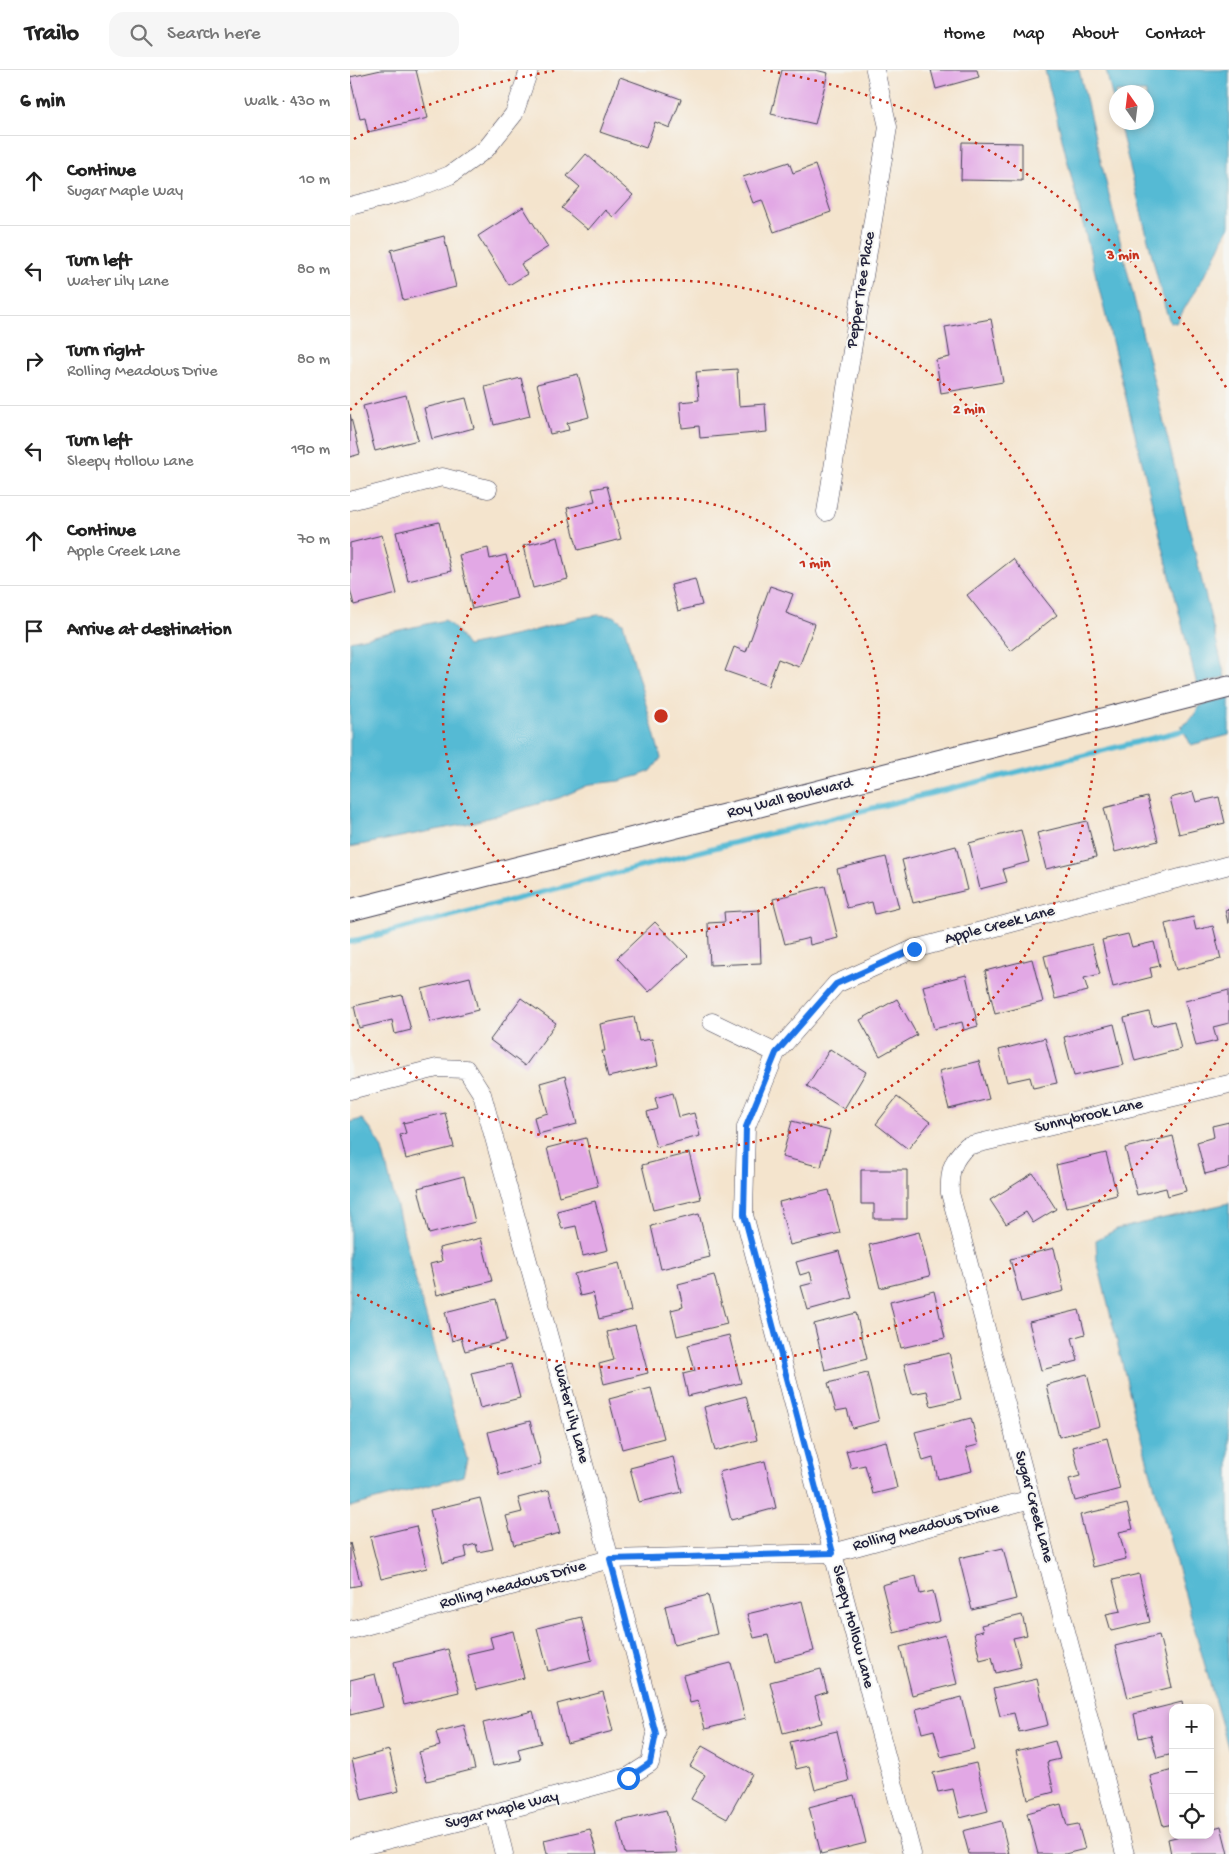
<!DOCTYPE html>
<html lang="en">
<head>
<meta charset="utf-8">
<style>
	:root { --surface:#fff; --page:#f6f6f6; --text:#222; --muted:#767676; --line:#e0e0e0 }
	body { margin:0; font-family:"Gochi Hand",sans-serif; background:var(--page); color:var(--text) }
	.controls { position:absolute; right:15px; bottom:15px; display:grid; overflow:hidden; border-radius:10px; box-shadow:0 2px 8px #0003 }
	.controls button { width:45px; height:45px; display:grid; place-items:center; padding:0; border:0; border-bottom:1px solid var(--line); background:var(--surface); color:var(--text); font:25px sans-serif }
	.compass { position:absolute; left:759px; top:15px; width:45px; height:45px; border-radius:50%; background:var(--surface); box-shadow:0 2px 8px #0003; rotate:346deg }
	.stop { position:absolute; width:15px; height:15px; margin:-11px; border:4px solid #1a73e8; border-radius:50%; background:#fff }
	.stop.end { background:#1a73e8; border-color:#fff; box-shadow:0 1px 5px #0008 }
	.list { margin:0; padding:0; list-style:none }
	h2 { display:flex; justify-content:space-between; align-items:center; height:65px; margin:0; padding:0 20px; font-size:21px }
	h2 small { font-size:16px; font-weight:400; color:var(--muted) }
	.list li { display:grid; grid-template-columns:32px 1fr auto; gap:15px; align-items:center; box-sizing:border-box; height:90px; padding:0 20px; border-top:1px solid var(--line) }
	.list b { display:block; font-size:19px; white-space:nowrap }
	.list p { margin:0; font-size:16px; white-space:nowrap; color:var(--muted) }
	.list em { font-size:16px; font-style:normal; color:var(--muted) }
	.icon { flex:none; width:28px; height:28px; fill:none; stroke:currentColor; stroke-width:2; stroke-linecap:round; stroke-linejoin:round }
	.map { position:relative; flex:none; width:879px; height:1784px; overflow:hidden }
	header { display:flex; align-items:center; gap:30px; box-sizing:border-box; height:70px; padding:0 25px; background:var(--surface); border-bottom:1px solid var(--line) }
	header strong { font-size:24px }
	nav { display:flex; gap:28px; margin-inline-start:auto; font-size:18px }
	.search { width:350px; height:45px; background:var(--page); display:flex; align-items:center; gap:12px; box-sizing:border-box; padding:0 18px; border-radius:15px; color:var(--muted); font-size:19px }
	main { display:flex }
	aside { flex:1; background:var(--surface) }
	.map>svg:first-child { display:block }
	.water { fill:#55bad4; stroke:#3c6e88 }
	.lines { fill:none; stroke-linecap:round; stroke-linejoin:round }
	.stream { stroke:#55bad4; stroke-width:5.5 }
	.building { fill:#e2a8e5 }
	.minor-casing { stroke:#423f51; stroke-width:19 }
	.tertiary-casing { stroke:#423f51; stroke-width:23 }
	.minor { stroke:#fff; stroke-width:18 }
	.tertiary { stroke:#fff; stroke-width:21 }
	.route { stroke:#1a73e8; stroke-width:6 }
	.ring { fill:none; stroke:#c8321e; stroke-width:2.5; stroke-dasharray:2.5 5 }
	.labels { text-anchor:middle; dominant-baseline:central; stroke-width:4; stroke-linejoin:round; paint-order:stroke }
	.street-label { font-size:16px; fill:#22223b; stroke:#f6f6f2 }
	.centre { fill:#c8321e; stroke:#f6f6f2; stroke-width:2.5 }
	.ring-label { font-size:15px; text-anchor:middle; font-weight:bold; fill:#c8321e; stroke:#f6f6f2; stroke-width:4; stroke-linejoin:round; paint-order:stroke }
</style>
</head>
<body>
<header>
<strong>Trailo</strong>
<div class="search"><svg class="icon" aria-label="search" viewBox="0 0 24 24"><circle cx="10" cy="10" r="6"/><path d="M15 15l6 6"/></svg>Search here</div>
<nav><a>Home</a><a>Map</a><a>About</a><a>Contact</a></nav>
</header>
<main>
<aside>
<h2>6 min<small>Walk · 430 m</small></h2>
<ul class="list">
<li><svg class="icon" aria-label="ahead" viewBox="0 0 24 24"><path d="M12 20V5M6 11l6-6 6 6"/></svg><div><b>Continue</b><p>Sugar Maple Way</p></div><em>10 m</em></li>
<li><svg class="icon" aria-label="left" viewBox="0 0 24 24"><path d="M17 20v-9H6M10 6l-5 5 5 5"/></svg><div><b>Turn left</b><p>Water Lily Lane</p></div><em>80 m</em></li>
<li><svg class="icon" aria-label="right" viewBox="0 0 24 24"><path d="M7 20v-9h11M14 6l5 5-5 5"/></svg><div><b>Turn right</b><p>Rolling Meadows Drive</p></div><em>80 m</em></li>
<li><svg class="icon" aria-label="left" viewBox="0 0 24 24"><path d="M17 20v-9H6M10 6l-5 5 5 5"/></svg><div><b>Turn left</b><p>Sleepy Hollow Lane</p></div><em>190 m</em></li>
<li><svg class="icon" aria-label="ahead" viewBox="0 0 24 24"><path d="M12 20V5M6 11l6-6 6 6"/></svg><div><b>Continue</b><p>Apple Creek Lane</p></div><em>70 m</em></li>
<li><svg class="icon" aria-label="arrive" viewBox="0 0 24 24"><path d="M6 21V4h12l-3 4 3 4H6"/></svg><div><b>Arrive at destination</b></div></li>
</ul>
</aside>
<div class="map">
<svg width="879" height="1784" viewBox="0 0 879 1784">
	<rect width="100%" height="100%" fill="#f6f6f2"/>
	<filter id="ink" filterUnits="userSpaceOnUse"><feTurbulence type="fractalNoise" baseFrequency=".02" numOctaves="2"/><feDisplacementMap in="SourceGraphic" scale="10" xChannelSelector="R" yChannelSelector="G"/><feConvolveMatrix kernelMatrix="1 2 1 2 8 2 1 2 1" color-interpolation-filters="sRGB"/></filter>
	<filter id="wash" filterUnits="userSpaceOnUse"><feTurbulence type="fractalNoise" baseFrequency=".0096" numOctaves="4" result="noise"/><feDisplacementMap in="SourceGraphic" scale="20" xChannelSelector="R" yChannelSelector="G"/><feGaussianBlur stdDeviation="1.12" result="paint"/><feColorMatrix in="noise" values="0 0 0 0 0 0 0 0 0 0 0 0 0 0 0 0 0 1.4 0 .05"/><feComposite in="paint" operator="in"/></filter>
	<g filter="url(#wash)">
		<rect width="100%" height="100%" fill="#f4e4cd"/>
		<path class="water" d="M695,0H729L875,607L847,615Z
			M756,0H879V156L864,189L826,253L820,252L815,238L769,53L796,52V22H766V42Z
			M248,545L264,546L273,553L311,688L301,701L288,706L269,711L241,714L209,728L116,754L0,777V571L95,550L105,559L117,576L172,564L229,548Z
			M879,628V665L841,675L831,656L841,649L850,636Z
			M12,1049L22,1061L32,1079L68,1219L117,1389L113,1406L0,1437V1052Z
			M879,1133V1681L787,1354L747,1190L746,1170L767,1159Z"/>
		<g class="lines">
			<path class="stream" d="M0,872L375,775L839,659"/>
		</g>
		<g id="blocks">
			<path class="building" d="M31,0H66L78,48L18,62L15,48L10,49L0,7Z
				M432,0H465L478,3L465,54L421,44Z
				M581,0H627L629,7L586,19Z
				M270,7L331,29L320,58L305,52L296,78L250,62Z
				M612,72L672,73V111L611,110Z
				M236,84L283,125L263,147L255,140L238,160L212,138L230,117L217,106Z
				M439,92L443,103L465,95L481,142L424,162L412,130L403,133L393,107Z
				M173,137L198,177L171,194L177,204L159,215L128,166Z
				M94,166L106,217L53,230L41,180Z
				M641,249L653,312L591,323L586,290L600,287L595,257Z
				M387,299L389,336L415,334L417,362L350,368L349,356L332,358L330,332L349,330L346,302Z
				M228,304L239,347L217,353L219,360L200,364L187,314Z
				M171,308L180,346L144,355L135,317Z
				M56,325L68,370L25,381L13,336Z
				M116,328L124,358L82,369L74,338Z
				M0,344L10,384L0,387Z
				M257,416L271,469L228,480L217,438L245,431L242,419Z
				M89,452L101,501L58,511L46,462Z
				M32,465L47,524L4,535L0,519V473Z
				M208,467L218,509L183,518L173,476Z
				M138,478L140,489L156,485L167,528L122,539L109,485Z
				M663,489L707,545L661,581L617,525Z
				M345,509L352,535L328,541L321,515Z
				M420,516L443,524L436,543L465,554L449,597L428,589L418,616L375,601L384,577L396,582Z
				M843,722L846,732L869,727L875,753L829,764L820,728Z
				M797,727L808,771L765,782L754,738Z
				M737,751L746,787L696,799L687,763Z
				M671,760L679,792L653,799L657,812L630,819L619,773Z
				M606,776L617,820L563,833L552,790Z
				M536,787L549,838L525,844L522,832L497,838L487,799Z
				M475,816L488,868L460,875L459,868L435,874L423,829Z
				M879,839V853H878L875,840Z
				M409,840L411,893L360,895L358,853L375,852L374,842Z
				M843,847L846,860L863,856L871,889L826,900L815,854Z
				M305,852L338,886L299,922L267,888Z
				M778,864L782,877L804,872L810,896L800,898L802,907L763,917L752,870Z
				M742,874L750,904L734,908L738,921L705,929L694,886Z
				M682,889L693,932L645,944L635,901Z
				M616,905L628,956L614,960L612,952L584,959L573,916Z
				M120,907L128,940L80,952L72,919Z
				M879,920V953L863,957L867,971L846,976L835,931Z
				M52,925L61,960L45,964L42,950L9,958L4,936Z
				M171,928L206,953L175,996L140,970Z
				M547,929L567,965L530,986L510,950Z
				M799,942L803,956L824,951L831,979L785,991L774,948Z
				M284,947L289,971L302,969L308,996L258,1007L252,981H255L250,954Z
				M764,954L774,995L724,1006L714,967Z
				M695,968L707,1013L683,1018L680,1007L657,1012L649,980Z
				M480,979L516,1002L494,1039L457,1016Z
				M629,991L639,1029L599,1039L589,1001Z
				M215,1006L227,1054L188,1064L184,1047L198,1043L190,1013Z
				M323,1023L329,1047L344,1043L350,1066L306,1077L297,1042L308,1039L305,1028Z
				M547,1027L580,1052L558,1079L526,1054Z
				M95,1043L104,1077L56,1089L50,1065L56,1063L53,1053Z
				M442,1051L480,1061L471,1097L432,1087Z
				M879,1052V1098L855,1104L847,1072L864,1067L862,1056Z
				M823,1066L836,1121L818,1126L816,1118L787,1125L775,1078Z
				M236,1068L248,1116L209,1126L197,1078Z
				M339,1083L351,1129L303,1140L292,1095Z
				M756,1083L767,1125L716,1138L706,1095Z
				M511,1100H557V1149H524V1134H511Z
				M683,1103L706,1139L683,1153L676,1142L656,1154L640,1130Z
				M114,1106L125,1152L79,1164L68,1118Z
				M479,1120L490,1163L440,1175L429,1132Z
				M245,1131L258,1180L233,1186L226,1156L212,1159L207,1141Z
				M349,1144L360,1187L311,1199L301,1156Z
				M569,1162L580,1206L530,1218L519,1175Z
				M131,1168L142,1211L87,1225L80,1194L92,1191L89,1178Z
				M704,1178L714,1221L671,1232L660,1189Z
				M489,1181L502,1228L458,1240L451,1216L463,1213L460,1202L450,1205L446,1192Z
				M269,1193L281,1241L249,1249L243,1223L230,1226L224,1204Z
				M364,1205L377,1254L327,1266L321,1240L333,1237L328,1214Z
				M584,1221L595,1268L551,1278L540,1232Z
				M146,1229L156,1271L115,1281L111,1268L102,1271L95,1242Z
				M729,1240L735,1264L722,1268L728,1291L691,1300L679,1252Z
				M506,1243L517,1289L475,1300L464,1254Z
				M285,1255L298,1303L254,1314L249,1294L264,1290L257,1262Z
				M379,1265L391,1313L338,1326L333,1304L345,1301L338,1275Z
				M599,1283L611,1329L581,1336L577,1321L562,1324L554,1294Z
				M161,1294L170,1328L130,1338L121,1303Z
				M517,1303L529,1351L502,1358L497,1339L486,1341L478,1313Z
				M737,1304L750,1356L709,1367L696,1315Z
				M301,1318L314,1368L272,1379L259,1329Z
				M396,1326L407,1370L365,1381L354,1337Z
				M621,1348L628,1375L616,1378L622,1401L588,1409L583,1388L573,1391L565,1362Z
				M180,1351L191,1394L149,1405L138,1362Z
				M757,1368L770,1419L725,1431L719,1409L730,1406L723,1377Z
				M536,1371L547,1418L523,1424L515,1395L501,1398L496,1381Z
				M323,1387L332,1422L289,1432L280,1398Z
				M415,1391L426,1438L381,1450L369,1402Z
				M199,1420L210,1463L164,1475L156,1446L172,1442L168,1428Z
				M130,1428L143,1479L128,1482L126,1474L115,1477L117,1487L93,1493L80,1440Z
				M777,1434L783,1459L769,1462L776,1489L743,1497L730,1445Z
				M66,1456L77,1498L31,1509L20,1467Z
				M0,1473L11,1515L0,1517Z
				M653,1478L666,1529L622,1540L609,1488Z
				M789,1504L800,1552L761,1561L756,1544L771,1541L763,1510Z
				M566,1506L570,1524L583,1521L590,1551L544,1563L532,1515Z
				M358,1525L367,1564L324,1575L315,1536Z
				M452,1531L464,1581L425,1591L418,1565L404,1568L397,1544Z
				M672,1545L677,1565L663,1568L671,1597L646,1603L642,1587L630,1590L624,1563L633,1561L631,1555Z
				M231,1547L242,1590L198,1601L187,1558Z
				M163,1561L174,1608L126,1620L117,1584L143,1578L140,1567Z
				M595,1565L607,1614L562,1625L550,1577Z
				M809,1565L822,1617L778,1628L765,1576Z
				M98,1579L109,1622L54,1635L44,1592Z
				M381,1593L395,1649L355,1659L348,1631L340,1633L333,1605Z
				M471,1599L477,1622L465,1626L472,1653L433,1663L420,1612Z
				M25,1604L33,1637L0,1645V1610Z
				M687,1609L698,1655L669,1662L664,1643L650,1646L643,1619Z
				M253,1622L263,1661L217,1673L207,1634Z
				M612,1627L624,1679L591,1687L584,1660L572,1663L566,1639Z
				M832,1632L833,1638H823V1684L807,1688L801,1665L789,1668L784,1644Z
				M183,1641L191,1673L168,1679L171,1690L143,1696L133,1653Z
				M114,1655L125,1699L77,1711L69,1682L90,1676L86,1662Z
				M487,1661L499,1711L465,1720L459,1696L446,1699L440,1672Z
				M705,1671L710,1689L697,1692L704,1722L678,1729L666,1681Z
				M352,1676L402,1704L377,1749L341,1729L355,1705L340,1696Z
				M39,1680L49,1721L12,1730L2,1690Z
				M626,1693L638,1741L610,1748L603,1719L588,1722L583,1703Z
				M823,1700V1754L813,1756L800,1706Z
				M504,1725L516,1773L471,1784L459,1737Z
				M711,1734L717,1756L728,1754L735,1779L715,1784H688L677,1743Z
				M316,1740L327,1783L275,1784L267,1752Z
				M651,1751L659,1784H619L613,1761Z
				M871,1756L878,1784H821L818,1769L834,1765H860V1759Z
				M240,1759L247,1784H197L194,1770Z"/>
		</g>
	</g>
	<g filter="url(#ink)">
		<use href="#blocks" fill-opacity="0" stroke="#423f51" stroke-width="1"/>
		<g class="lines">
			<g class="minor-casing">
				<path id="minor" d="M0,136L59,121L100,105L136,79L164,44L179,0
					M0,431L92,407L138,419
					M476,442L538,57L525,0
					M362,952L426,983
					M0,1020L87,998L116,999L132,1024L260,1489L306,1664L300,1693L278,1707L144,1743L0,1779
					M0,1560L260,1489L483,1483L681,1429
					M144,1743L154,1784
					M562,1784L394,1145L396,1057L426,983L486,914L564,879L879,795
					M775,1784L600,1123C599,1102 602,1090 617,1076L879,1014"/>
			</g>
			<g class="tertiary-casing">
				<path id="tertiary" d="M0,840L879,617"/>
			</g>
			<use href="#minor" class="minor"/>
			<use href="#tertiary" class="tertiary"/>
		</g>
	</g>
	<g class="lines" filter="url(#ink)">
		<path class="route" d="M278,1708L300,1693L306,1664L260,1489L483,1483L394,1145L396,1057L426,983L486,914L564,879"/>
	</g>
	<g class="ring">
		<circle cx="311" cy="646" r="218"/>
		<path d="M0 340A436 436 0 1 1 0 952"/>
		<path d="M877 973A654 654 0 0 1 4 1223M4 69A654 654 0 0 1 209 0M413 0A654 654 0 0 1 877 319"/>
	</g>
	<g class="labels">
		<g class="street-label">
			<text transform="translate(512 220) rotate(-81)">Pepper Tree Place</text>
			<text transform="translate(440 729) rotate(-14)">Roy Wall Boulevard</text>
			<text transform="translate(650 856) rotate(-15)">Apple Creek Lane</text>
			<text transform="translate(739 1047) rotate(-13)">Sunnybrook Lane</text>
			<text transform="translate(220 1344) rotate(75)">Water Lily Lane</text>
			<text transform="translate(683 1437) rotate(75)">Sugar Creek Lane</text>
			<text transform="translate(576 1458) rotate(-15)">Rolling Meadows Drive</text>
			<text transform="translate(163 1516) rotate(-15)">Rolling Meadows Drive</text>
			<text transform="translate(502 1557) rotate(75)">Sleepy Hollow Lane</text>
			<text transform="translate(152 1741) rotate(-14)">Sugar Maple Way</text>
		</g>
	</g>
	<circle cx="311" cy="646" r="8" class="centre"/>
	<g class="ring-label">
		<text x="773" y="189">3 min</text>
		<text x="619" y="343">2 min</text>
		<text x="465" y="497">1 min</text>
	</g>
</svg>
<div class="controls">
<button>+</button>
<button>−</button>
<button><svg class="icon" aria-label="locate" viewBox="0 0 24 24"><circle cx="12" cy="12" r="6"/><path d="M12 2v4M12 18v4M2 12h4M18 12h4"/></svg></button>
</div>
<svg class="compass" viewBox="-18 -18 36 36"><path d="M0-13l5 13h-10z" fill="#e53935"/><path d="M0 13l5-13h-10z" fill="#767676"/></svg>
<div class="stop" style="left:278px;top:1708px"></div>
<div class="stop end" style="left:564px;top:879px"></div>
</div>
</main>
</body>
</html>
